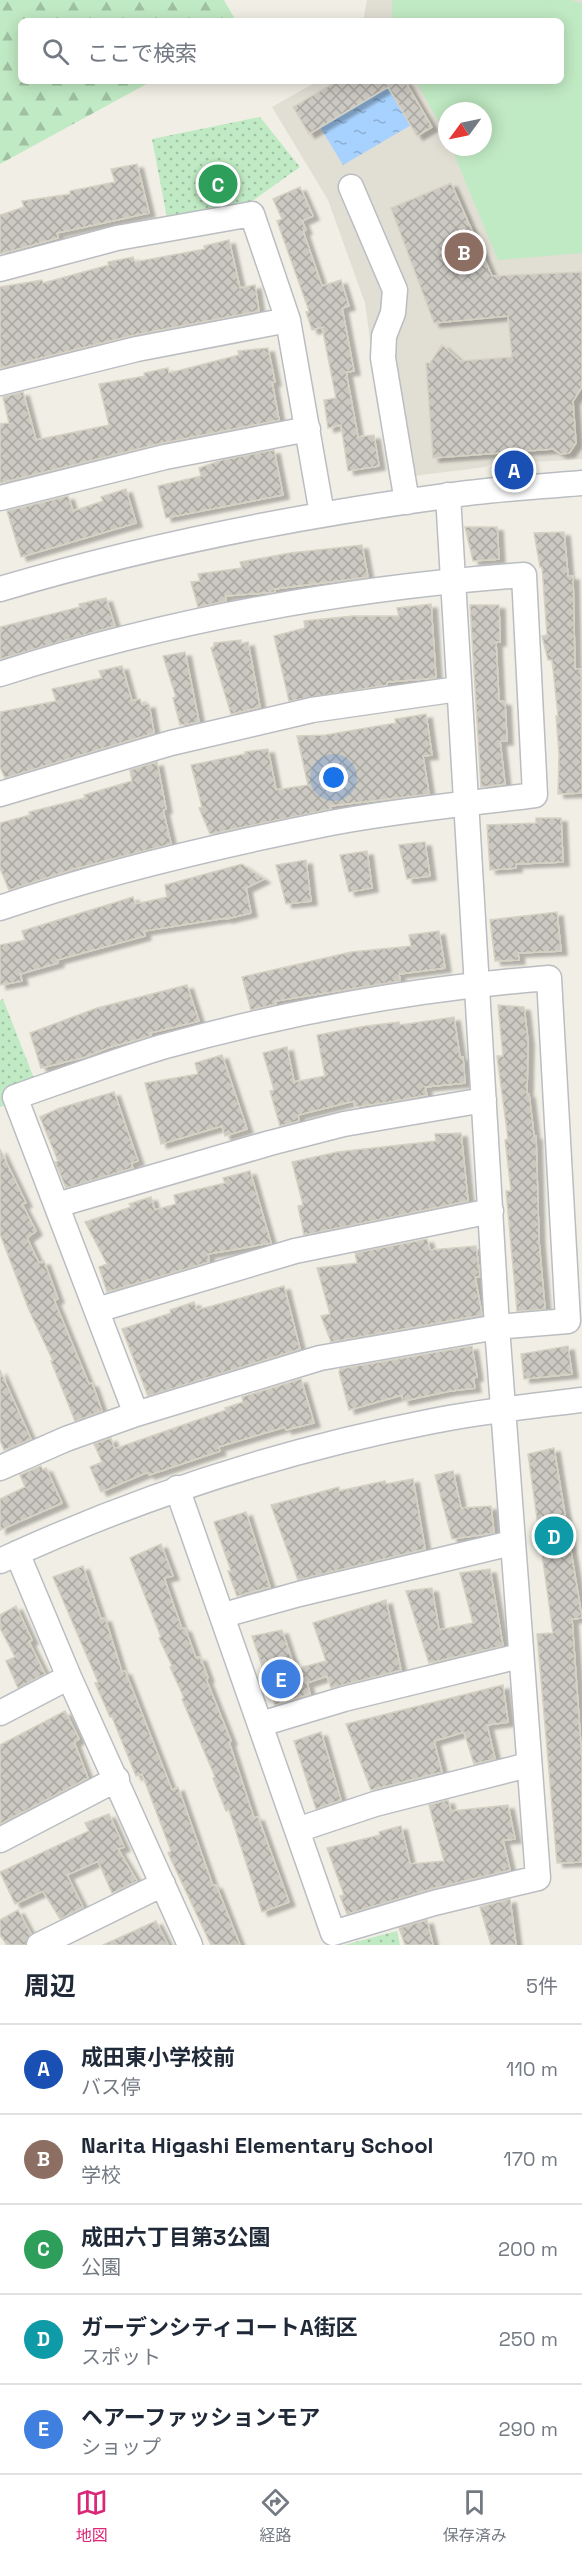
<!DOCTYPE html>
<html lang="ja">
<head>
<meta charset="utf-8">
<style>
	:root { --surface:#fff; --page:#f2f2f3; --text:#1f2937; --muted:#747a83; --line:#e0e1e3; --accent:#db2777 }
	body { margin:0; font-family:"Space Grotesk","Noto Sans JP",sans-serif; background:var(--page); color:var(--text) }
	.compass { position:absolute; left:438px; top:102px; width:54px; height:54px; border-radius:50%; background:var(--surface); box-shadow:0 3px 15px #0003; rotate:237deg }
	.you { position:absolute; left:334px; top:778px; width:21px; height:21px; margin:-15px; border:4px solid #fff; border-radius:50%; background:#1a73e8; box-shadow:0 0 0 9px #1a73e833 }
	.badge { display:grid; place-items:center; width:39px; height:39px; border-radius:50%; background:var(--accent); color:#fff; font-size:20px; font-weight:700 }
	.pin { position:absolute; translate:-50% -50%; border:3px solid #fff; box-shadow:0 2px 6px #0006 }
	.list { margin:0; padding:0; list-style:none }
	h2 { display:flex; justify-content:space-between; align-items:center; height:78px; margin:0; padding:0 24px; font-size:26px }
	h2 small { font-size:20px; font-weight:400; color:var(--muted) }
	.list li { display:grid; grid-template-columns:39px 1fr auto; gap:18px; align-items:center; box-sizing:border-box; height:90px; padding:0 24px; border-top:2px solid var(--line) }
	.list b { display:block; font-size:22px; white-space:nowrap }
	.list p { margin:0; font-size:20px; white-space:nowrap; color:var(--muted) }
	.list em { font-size:20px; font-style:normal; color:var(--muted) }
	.icon { flex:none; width:33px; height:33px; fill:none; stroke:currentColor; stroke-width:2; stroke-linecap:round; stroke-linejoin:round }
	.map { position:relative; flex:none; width:582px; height:1945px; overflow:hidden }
	.search { position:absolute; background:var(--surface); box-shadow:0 3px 15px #0003; left:18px; right:18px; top:18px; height:66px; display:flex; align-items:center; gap:15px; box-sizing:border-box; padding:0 21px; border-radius:9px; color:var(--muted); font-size:22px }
	.sheet { height:528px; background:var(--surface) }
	nav { display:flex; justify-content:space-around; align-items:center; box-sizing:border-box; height:84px; border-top:2px solid var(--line); background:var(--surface); font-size:16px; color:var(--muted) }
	nav a { display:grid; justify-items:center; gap:3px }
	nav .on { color:var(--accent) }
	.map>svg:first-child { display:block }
	.education { fill:#e1ded4; fill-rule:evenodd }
	.grass { fill:url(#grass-dots) }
	.forest { fill:url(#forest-firs) }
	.garden { fill:#c0eac3 }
	.water { fill:url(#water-ripples) }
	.building { fill:url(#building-cross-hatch); stroke:#d6d2c3; stroke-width:1.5; filter:url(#shadow) }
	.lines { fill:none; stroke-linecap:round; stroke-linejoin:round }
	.minor-casing { stroke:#babdc2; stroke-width:27 }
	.minor { stroke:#fff; stroke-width:24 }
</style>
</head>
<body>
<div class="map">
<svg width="582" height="1945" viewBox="0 0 582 1945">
	<defs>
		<pattern id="grass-dots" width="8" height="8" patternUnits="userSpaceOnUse" patternTransform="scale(1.5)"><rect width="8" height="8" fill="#c0eac3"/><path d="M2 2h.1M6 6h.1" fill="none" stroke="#9fc1a2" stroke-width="1.8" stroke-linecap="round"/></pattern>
		<pattern id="forest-firs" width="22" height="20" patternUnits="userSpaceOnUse" patternTransform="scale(1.5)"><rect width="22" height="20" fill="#c0eac3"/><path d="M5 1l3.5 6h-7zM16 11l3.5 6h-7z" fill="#9fc1a2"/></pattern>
		<pattern id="water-ripples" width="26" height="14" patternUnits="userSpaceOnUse" patternTransform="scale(1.5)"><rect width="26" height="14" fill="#a7d2ff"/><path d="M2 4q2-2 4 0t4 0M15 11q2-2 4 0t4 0" fill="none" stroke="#8baed2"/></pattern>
		<pattern id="building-cross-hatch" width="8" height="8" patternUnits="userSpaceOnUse" patternTransform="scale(1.5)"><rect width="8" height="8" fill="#ccc9c2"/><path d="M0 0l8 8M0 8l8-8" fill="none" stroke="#a9a7a1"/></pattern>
		<filter id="shadow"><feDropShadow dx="6" dy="4" stdDeviation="1.5" flood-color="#0004"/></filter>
	</defs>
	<rect width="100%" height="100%" fill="#f1efe5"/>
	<path class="education" d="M367,0H582V459L533,462L525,459L492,463L486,467L389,479L365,303L328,200L272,107L318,81H561V21H363ZM447,111H483V147H447Z"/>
	<path class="grass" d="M260,117L300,167L251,202L167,218L152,139Z
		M3,999L35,1081L3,1093L7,1104L0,1107V1000Z
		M397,1931L400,1945H344Z"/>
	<path class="forest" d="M0,0H224L236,21H21V81H152L0,164Z"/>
	<path class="garden" d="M392,0H571L582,3V253L498,260L451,147H483V111H447V137L416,81H561V21H392Z"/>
	<path class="water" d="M388,87L411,125L343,165L320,127Z"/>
	<path class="building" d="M337,81H405L432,127L417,136L388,87L309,134L293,107Z
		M137,164L149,213L57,233L58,238L0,254V215L24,207L22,201L70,194V191L115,182L111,169Z
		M451,183L492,276L582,272V387L573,401L576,443L569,453L561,454L553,449L433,458L426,363H430L442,345L460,361L512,357L508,316L434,323L391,208Z
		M300,187L313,216L302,221L306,230L303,231L322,286L341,280L349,306L342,308L354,371L346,372L358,437L374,435L379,466L348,471L341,425L328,428L324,400L336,398L322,327L312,330L306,312L309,311L277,221L282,219L273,199Z
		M229,240L240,288L255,285L259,311L134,335L0,368V287L42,280L43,283L109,265L108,262L133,257L135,262L205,249L204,246Z
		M268,348L275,382H272L279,420L162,443L0,483V424L9,423L3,397L23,392L36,440L109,425L99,384L145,376L144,373L168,368L169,373L239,355L238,351Z
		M274,450L283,495L166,518L158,486L201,476L199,468L222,460Z
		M126,489L136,523L21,557L7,511L68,496L73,511L103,501L101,497Z
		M465,527H497L499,559L473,561Z
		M564,532L568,576H573L575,669H581L582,793L558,794L559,754L556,716H558L552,660H548L542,636L547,635L542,567H540L534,533Z
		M362,545L368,577L274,589L275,592L225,596L226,601L198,607L191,582L200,581L198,574L242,568L240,562L290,553Z
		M106,598L115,626L0,659V627L80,607L79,604Z
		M431,604L436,678L387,682V685L289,701L274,636L305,628L304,621L353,616H399L397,608Z
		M470,605H499L500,642H496L499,701L505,702L507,741H500L505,784L481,787Z
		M241,640V644L248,642L260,707L231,714L211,648L214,647V643Z
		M185,652L199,722L180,725L173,698L176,697L163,656Z
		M122,666L132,701L140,699L142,705L149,704L154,733L5,778L0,767V712L56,701L52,689L102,678L99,671Z
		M426,714L432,755L423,756L429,794L330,806L331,809L210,834L199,808L202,807L191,765L245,754V752L268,749L276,790L308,785L297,736L325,735L396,723L395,719Z
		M157,762L166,809L163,810L171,844L77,868L9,890L0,868V823L30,815L29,812L85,798L84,795L132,781L130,770Z
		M536,818H561L563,862L516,864V868L490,870L487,825L536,823Z
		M425,842L430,876L407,879L399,845Z
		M367,851L372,888L349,892L340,855Z
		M306,860L311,901L286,904L276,865Z
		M242,864L264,879L246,888L251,913L226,919V918L144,931L145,936L57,960L58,963L20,974L22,981L0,985V945L25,940L22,931L133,897L135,904L167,897L165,885Z
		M557,912L561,951L518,953L519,960L495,961L490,920Z
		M439,931L445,968L399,974L400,981L275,1001L276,1004L251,1010L242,977L351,952L411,946L409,935Z
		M187,985L199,1021L150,1033L151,1036L110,1047L85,1057L41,1068L30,1033L97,1008Z
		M498,1005L524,1007L528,1041L527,1094H529L534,1136H536L539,1241L545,1309L517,1311L506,1191H511L505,1140L508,1139L497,1056H503Z
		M454,1017L460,1057H463L465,1083L425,1087L427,1095L389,1102L355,1107L354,1101L298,1115L299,1121L280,1126L270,1091L274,1090L263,1053L287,1047L294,1082L325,1076L317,1035L366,1026L399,1022L400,1025Z
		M222,1055L247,1129L225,1136L222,1126L161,1144L145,1083L198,1074L195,1063Z
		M114,1092L138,1161L131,1163L133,1168L66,1188L55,1162L58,1161L40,1117L60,1108Z
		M461,1133L468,1201L304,1235L298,1206L303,1205L292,1162L337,1152L436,1141L435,1134Z
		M0,1149L26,1203L22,1204L36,1231L27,1238L39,1263L44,1261L58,1299L54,1300L89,1384L92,1383L102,1411L75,1421L51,1361H53L29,1310L0,1234Z
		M250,1171L271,1243L208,1254L209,1262L107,1292L99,1267L107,1264L85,1222L131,1207L129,1204L151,1197L155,1210L176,1204L174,1195L225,1183L223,1178Z
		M427,1239L430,1250L476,1246L480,1277H475L482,1315L331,1342L321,1316L330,1314L317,1268L357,1263L355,1253Z
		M284,1286L300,1349L148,1396L122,1329L171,1313L170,1310L194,1302L197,1310Z
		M472,1346L477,1377L473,1378L475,1388L450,1391L403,1401L402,1395L349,1410L339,1372L340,1369Z
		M568,1346L572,1374L524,1379L521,1354Z
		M0,1370L31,1439L4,1450L0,1440Z
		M301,1379L314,1423L286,1430L285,1427L218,1447L220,1451L149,1475L148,1472L101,1492L90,1467L102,1462L94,1444L111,1438L114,1448H117L226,1410L225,1408L243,1402L242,1397Z
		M554,1448L582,1618L572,1619L582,1761V1862L557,1863L537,1634L553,1633L528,1454Z
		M41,1466L43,1470L46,1468L62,1503L0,1530V1499L25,1487L20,1475Z
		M453,1471L461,1508L491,1506L494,1533L452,1539L435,1475Z
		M413,1479L425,1549L298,1580L271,1505L339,1487V1491L385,1481L386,1484Z
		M246,1512L270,1587L237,1596L228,1571H231L214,1522Z
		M161,1544L173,1576L164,1578L182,1629L185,1628L196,1658L200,1657L208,1678L206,1679L231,1741L229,1742L254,1818L258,1817L289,1902L262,1912L229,1810L226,1811L213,1778L215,1777L182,1699L184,1698L170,1667L172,1666L159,1638L161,1637L130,1558Z
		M83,1566L101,1619L105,1618L122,1672L125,1671L172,1790L178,1787L213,1886L216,1885L240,1945H211L168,1853L171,1851L142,1774L136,1776L112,1717H110L95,1683L98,1682L53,1577Z
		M490,1569L503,1646L429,1663L406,1591L432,1588L439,1630L473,1623L460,1573Z
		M386,1600L401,1670L331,1688L327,1676L307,1683L310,1694L275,1705L252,1636L282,1630L295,1669L326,1661L313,1623Z
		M16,1606L32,1640L29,1642L45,1674L18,1688L6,1661L15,1657L0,1628V1615Z
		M503,1685L508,1722L487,1725L495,1759L474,1764L464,1732L434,1741L442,1772L371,1790L346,1724Z
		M65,1711L79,1739L74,1742L88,1778L0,1824V1745Z
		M321,1732L341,1800L316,1809L294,1741Z
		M448,1800L451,1811L508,1805L515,1839L503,1840L510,1870L431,1889L347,1914L340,1896L344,1895L327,1848L380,1835L379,1832L401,1826L410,1864L444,1861L429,1805Z
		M109,1814L124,1847L118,1849L137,1881L112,1893L98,1861L67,1875L83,1907L60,1919L43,1891L15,1904L0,1872L89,1831L85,1823Z
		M510,1899L516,1945H491L480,1907Z
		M18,1910L31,1934L25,1945H7L0,1935V1920Z
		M427,1920L433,1945H405L399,1928Z
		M156,1921L168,1945H103Z"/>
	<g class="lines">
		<g class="minor-casing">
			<path id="minor" d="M351,187L395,290L393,313L384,336L383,358L407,502
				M0,269L117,238L252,214L288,320L322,514
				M0,383L137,349L288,320
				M0,498L165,457L308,429
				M0,589C145,546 296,516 446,496C491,489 537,487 582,483
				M0,674C169,620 347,588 524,575L535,795C467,804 398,810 331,823C220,845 107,871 0,908
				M0,794L171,743L312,710L458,689
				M57,1205L270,1143L344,1124L484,1100
				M97,1310L295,1251L491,1211
				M0,1468L66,1439L136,1414L320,1358L497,1327L568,1321L549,978C419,988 288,1012 162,1047C113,1062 64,1080 15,1097L136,1414
				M177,1488L333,1933L434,1903L538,1878L497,1327L448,495
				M17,1553L69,1677L190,1945
				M0,1561C138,1497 284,1450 433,1421C482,1411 532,1406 582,1400
				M224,1615L299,1594L512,1543
				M0,1713L69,1677
				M261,1724L344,1699L520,1656
				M297,1830L375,1804L528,1765
				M0,1840L117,1779
				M39,1945L163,1884"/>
		</g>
		<use href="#minor" class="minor"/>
	</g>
</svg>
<svg class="compass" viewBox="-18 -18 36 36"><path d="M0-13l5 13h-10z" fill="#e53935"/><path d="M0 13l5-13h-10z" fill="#747a83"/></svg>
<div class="you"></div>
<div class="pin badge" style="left:514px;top:470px;background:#1a4fb4">A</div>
<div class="pin badge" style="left:464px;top:252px;background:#8d6e63">B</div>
<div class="pin badge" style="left:218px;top:184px;background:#2e9e5b">C</div>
<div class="pin badge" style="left:554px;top:1536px;background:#0f9aa8">D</div>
<div class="pin badge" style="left:281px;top:1679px;background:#3f7fe0">E</div>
<div class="search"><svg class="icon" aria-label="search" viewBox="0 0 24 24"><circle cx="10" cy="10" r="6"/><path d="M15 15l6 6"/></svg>ここで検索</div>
</div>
<section class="sheet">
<h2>周辺<small>5件</small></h2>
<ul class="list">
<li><span class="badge" style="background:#1a4fb4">A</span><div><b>成田東小学校前</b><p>バス停</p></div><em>110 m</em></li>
<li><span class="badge" style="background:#8d6e63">B</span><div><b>Narita Higashi Elementary School</b><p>学校</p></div><em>170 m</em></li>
<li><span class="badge" style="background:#2e9e5b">C</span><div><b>成田六丁目第3公園</b><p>公園</p></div><em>200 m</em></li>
<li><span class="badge" style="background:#0f9aa8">D</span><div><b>ガーデンシティコートA街区</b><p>スポット</p></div><em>250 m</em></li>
<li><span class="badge" style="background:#3f7fe0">E</span><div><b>ヘアーファッションモア</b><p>ショップ</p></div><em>290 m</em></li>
</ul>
</section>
<nav>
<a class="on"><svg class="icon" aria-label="map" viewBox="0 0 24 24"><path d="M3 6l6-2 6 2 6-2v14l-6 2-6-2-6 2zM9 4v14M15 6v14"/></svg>地図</a>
<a><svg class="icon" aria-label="directions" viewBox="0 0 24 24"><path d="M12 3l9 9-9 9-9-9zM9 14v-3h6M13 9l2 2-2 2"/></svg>経路</a>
<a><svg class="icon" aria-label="saved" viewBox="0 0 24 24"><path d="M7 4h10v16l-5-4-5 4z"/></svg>保存済み</a>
</nav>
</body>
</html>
